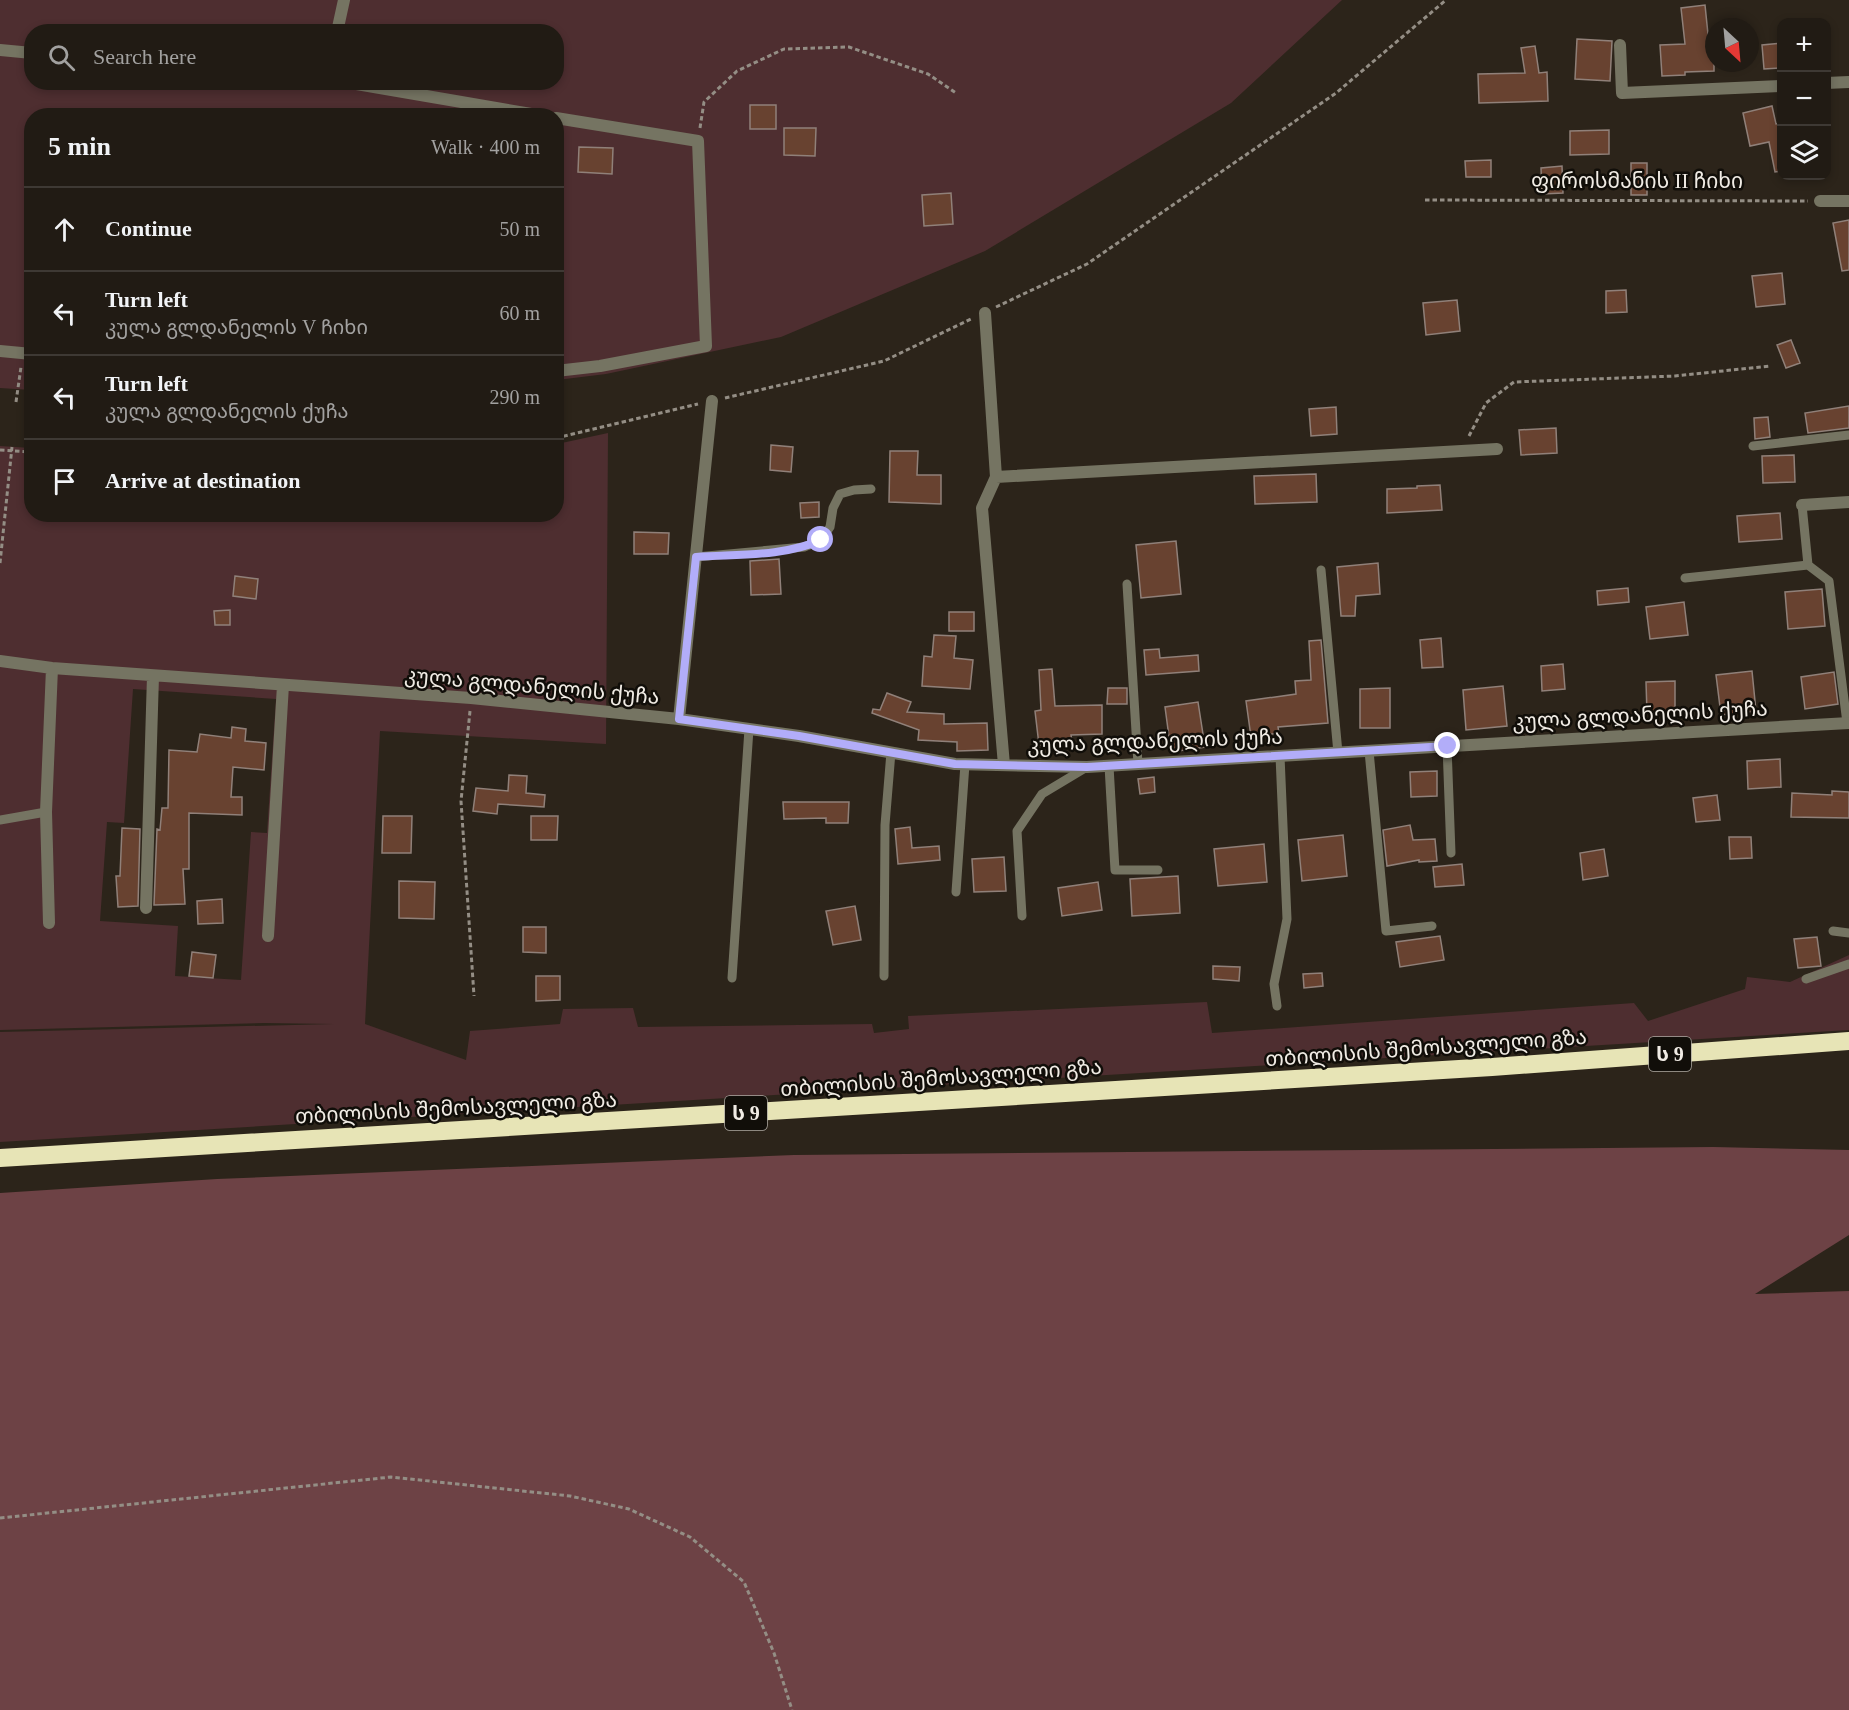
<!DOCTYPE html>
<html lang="en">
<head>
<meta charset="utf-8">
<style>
	:root { --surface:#211b14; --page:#2d2822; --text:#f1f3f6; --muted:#a2a1a0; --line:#3e3934 }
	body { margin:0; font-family:"Times New Roman","Noto Sans Georgian",serif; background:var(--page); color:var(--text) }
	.controls { position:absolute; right:18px; top:18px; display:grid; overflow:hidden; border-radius:12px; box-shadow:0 3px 9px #0003 }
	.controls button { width:54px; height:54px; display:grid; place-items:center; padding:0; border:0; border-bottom:2px solid var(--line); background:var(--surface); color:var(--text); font:30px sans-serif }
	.compass { position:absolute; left:1705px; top:18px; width:54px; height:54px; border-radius:50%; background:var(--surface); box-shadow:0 3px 9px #0003; rotate:154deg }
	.stop { position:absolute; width:18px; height:18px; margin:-14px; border:4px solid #b2adf9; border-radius:50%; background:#fff }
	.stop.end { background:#b2adf9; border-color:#fff; box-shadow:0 2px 6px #0008 }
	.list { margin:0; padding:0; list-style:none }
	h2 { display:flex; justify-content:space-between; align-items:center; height:78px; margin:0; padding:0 24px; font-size:26px }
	h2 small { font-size:20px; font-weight:400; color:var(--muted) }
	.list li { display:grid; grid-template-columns:39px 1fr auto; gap:18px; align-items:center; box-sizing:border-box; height:84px; padding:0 24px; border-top:2px solid var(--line) }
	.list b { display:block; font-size:22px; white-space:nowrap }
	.list p { margin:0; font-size:20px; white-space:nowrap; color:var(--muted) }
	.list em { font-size:20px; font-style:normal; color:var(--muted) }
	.icon { flex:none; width:33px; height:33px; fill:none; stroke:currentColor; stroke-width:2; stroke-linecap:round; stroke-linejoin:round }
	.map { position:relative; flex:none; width:1849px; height:1710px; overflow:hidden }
	.search { position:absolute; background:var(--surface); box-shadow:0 3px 9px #0003; left:24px; top:24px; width:540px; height:66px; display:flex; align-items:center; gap:15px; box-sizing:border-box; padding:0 21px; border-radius:24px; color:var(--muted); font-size:22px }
	.panel { position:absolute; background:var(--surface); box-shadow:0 3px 9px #0003; left:24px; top:108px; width:540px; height:414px; border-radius:24px }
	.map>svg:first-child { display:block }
	.green { fill:#4e2e30; fill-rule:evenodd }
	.forest { fill:#6d4245 }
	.building { fill:#684230; stroke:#908079; stroke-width:1.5 }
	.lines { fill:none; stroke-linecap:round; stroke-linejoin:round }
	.path { stroke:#948e85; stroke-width:3; stroke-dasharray:4.5 3; stroke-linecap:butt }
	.lane { stroke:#757462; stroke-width:9 }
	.street { stroke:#757462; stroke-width:12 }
	.highway { stroke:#e7e4b6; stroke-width:18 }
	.route { stroke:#b2adf9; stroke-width:8 }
	.labels { text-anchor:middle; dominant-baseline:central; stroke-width:5; stroke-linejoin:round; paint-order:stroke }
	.shield { fill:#110e09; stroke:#ada9a2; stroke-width:1.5 }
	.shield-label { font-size:20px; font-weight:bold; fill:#f0ebe4 }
	.street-label { font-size:21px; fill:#f0ebe4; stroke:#110e09 }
</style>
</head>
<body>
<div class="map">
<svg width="1849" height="1710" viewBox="0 0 1849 1710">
	<rect width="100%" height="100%" fill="#2c241a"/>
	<path class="green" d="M0,0H1342L1231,103L985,251L781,337L606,374L557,380L556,116H32L31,390L0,388ZM32,32H556V82H32Z
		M608,433L606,744L380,731L365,1024L466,1060L470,1031L560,1024L563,1009L633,1008L638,1027L872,1024L874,1033L909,1029L908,1016L1207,1002L1212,1033L1634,1003L1648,1021L1745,989L1747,977L1790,982L1849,955V1030L0,1142V1032L334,1024L264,1023L0,1030V446L31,448L32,514H556L557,444ZM133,689L276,699L267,833L251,832L241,980L175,976L178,926L100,921L107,822L124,823Z"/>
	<path class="forest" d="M1713,1147L1849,1150V1235L1755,1294L1849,1291V1710H0V1193L217,1179L794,1155Z"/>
	<path class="building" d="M1705,5L1709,44H1714V71L1685,72V75L1662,76L1660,45L1685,44L1681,8Z
		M1577,39L1612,41L1610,81L1575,79Z
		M1782,43V68L1764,69L1762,45Z
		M1535,46L1539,73L1547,72L1548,101L1479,103L1478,74L1525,73L1521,48Z
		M750,105H776V129H750Z
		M1772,106L1776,124L1782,123V171L1775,172L1769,142L1750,146L1743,113Z
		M784,128H816L815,156L784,155Z
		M1609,130V154L1570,155V131Z
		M579,147L613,148L612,174L578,172Z
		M1491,160V177H1466L1465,161Z
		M1631,163H1647V195H1631Z
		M1562,166L1563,193L1542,194L1541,168Z
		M951,193L953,224L924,226L922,195Z
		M1849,220V270L1842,271L1833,223Z
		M1782,273L1785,304L1756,307L1752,276Z
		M1626,290L1627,312L1606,313V291Z
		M1457,300L1460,331L1426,335L1423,303Z
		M1791,340L1800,363L1786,368L1777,345Z
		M1849,406V428L1808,433L1805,413Z
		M1336,407L1337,434L1311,436L1309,409Z
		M1768,417L1770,437L1755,439L1754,418Z
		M1556,428L1557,453L1521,455L1519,430Z
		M771,445L793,447L791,472L770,470Z
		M890,451H918L917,475H941V504L889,502Z
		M1794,455L1795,482L1763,483L1762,456Z
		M1316,474L1317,502L1255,504L1254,476Z
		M1440,485L1442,510L1387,513V489L1417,488V486Z
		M819,502V517L801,518L800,503Z
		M1780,513L1782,539L1739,542L1737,516Z
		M634,532L669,533L668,554H634Z
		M1176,541L1181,594L1141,598L1136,545Z
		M779,559L781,594L751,595L750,561Z
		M1378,563L1380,594L1356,596L1355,616H1341L1337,567Z
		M235,576L258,579L256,599L233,596Z
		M1628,588L1629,602L1598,605L1597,591Z
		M1822,589L1825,626L1788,629L1785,592Z
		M1684,602L1688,635L1650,639L1646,607Z
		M230,610V625H215L214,611Z
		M949,612H974V631H949Z
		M934,635L956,636L954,658L973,660L970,689L922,686L924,656L932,657Z
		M1441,638L1443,667L1422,668L1420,640Z
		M1321,640L1328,723L1278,727L1279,733L1251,737L1246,701L1296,694L1295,681L1311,680L1309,641Z
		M1159,649L1160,658L1198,655L1199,671L1146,675L1144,650Z
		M1563,664L1565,689L1542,691L1541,666Z
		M1052,669L1055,706L1102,705V734L1071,735L1072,741L1039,745L1035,711L1041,710L1039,670Z
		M1752,671L1756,711L1721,715L1716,675Z
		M1834,672L1838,704L1805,709L1801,677Z
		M1675,681V712L1647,713L1646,682Z
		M1503,686L1507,726L1466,730L1463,690Z
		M1108,688H1127V704H1107Z
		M1390,688V728H1360V689Z
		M887,693L911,702L907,712L944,714V724L987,723L988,750L957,751V742L918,740L919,730L872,713L873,709L880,710Z
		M1198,702L1205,747L1171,752L1165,707Z
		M232,727L246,729L245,741L266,743L264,770L233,767L231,797H242V815L189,813V869H183L185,904L154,905L157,829L160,830L162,808H168L169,750L197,752L200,734L231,738Z
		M1780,759L1781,787L1748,789L1747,761Z
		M1437,771V796L1411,797L1410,772Z
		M509,775L527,776L526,793L545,795L544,807L498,804L497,814L473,811L476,788L508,791Z
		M1154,777L1155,792L1140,794L1138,779Z
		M1832,791L1849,792V818L1791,817L1792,793L1832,795Z
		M1717,795L1720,820L1696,822L1693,798Z
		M783,802H849L848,823H826V818L784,819Z
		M383,816H412L411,853H382Z
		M531,816H558L557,840H531Z
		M1410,825L1413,840L1435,839L1437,861L1419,862V860L1387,866L1383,830Z
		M910,827L912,848L939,846L940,860L898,864L895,829Z
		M122,828L140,829L138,906L118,907L116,876H120Z
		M1343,835L1347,876L1302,881L1298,840Z
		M1729,837H1751L1752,858L1730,859Z
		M1264,844L1267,882L1218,886L1214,849Z
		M1604,849L1608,876L1583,880L1580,853Z
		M1004,857L1006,891L974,892L972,859Z
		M1462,864L1464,885L1435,887L1433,867Z
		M1178,876L1180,913L1132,916L1130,879Z
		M399,881L435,882L434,919L399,918Z
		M1098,882L1102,910L1062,916L1058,888Z
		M222,899L223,923L198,924L197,901Z
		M855,906L861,940L833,945L826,911Z
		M523,927H546V953L523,952Z
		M1440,936L1444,960L1400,967L1396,942Z
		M1817,937L1821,966L1798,968L1794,939Z
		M192,952L216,955L213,978L189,976Z
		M1213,966L1240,967L1239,981L1213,979Z
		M1322,973L1323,986L1304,988L1303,974Z
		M536,976H560V1000L536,1001Z"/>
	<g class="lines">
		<path class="path" d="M700,128L704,102L737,71L784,49L849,47L928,74L956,93
			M1425,200L1808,201
			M996,307L1087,264L1336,93L1446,0
			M725,398L884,361L971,319
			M16,402L21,367
			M1469,436L1486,403L1514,382L1675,376L1770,366
			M556,438L698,404
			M0,450L32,452
			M0,563L12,447
			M470,711L461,801L474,996
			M0,1518L391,1477L570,1496L629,1509L690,1537L744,1582L774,1653L792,1710"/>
		<path class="lane" d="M1753,446L1849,435
			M1802,505L1808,565
			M696,557L804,547L821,540L830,527L833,508L840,494L854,490L871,489
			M1321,570L1338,753
			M1685,578L1808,565L1829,581L1847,723
			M1127,584L1138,764
			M1447,746L1451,853
			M1369,751L1386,931L1432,926
			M1109,766L1115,870H1158
			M0,820L46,812
			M956,892L965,764
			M1022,916L1017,831L1042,794L1087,767
			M1833,931L1849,933
			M884,976L885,825L891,752
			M732,978L749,729
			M1806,979L1849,964
			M1277,1006L1274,984L1287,919L1280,756"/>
		<path class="street" d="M337,32L344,0
			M1620,45L1622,93L1782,86
			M0,50L32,53
			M345,82L543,116
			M1826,83L1849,82
			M556,118L698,141L706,346L600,366L556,371
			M1820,201H1849
			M985,313L996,477L982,508L1004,765
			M0,351L32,354
			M996,477L1497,449
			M1802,505L1849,502
			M0,661L52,668L471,698L679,719L799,736L955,764L1087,767L1849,723
			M679,719L712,401
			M146,908L153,676
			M49,923L46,812L52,668
			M268,936L283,685"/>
		<path class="highway" d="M0,1158L1492,1067L1849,1041"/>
	</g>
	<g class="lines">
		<path class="route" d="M821,540C783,557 736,554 696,557L679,719L799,736L955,764L1087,767L1448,746"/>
	</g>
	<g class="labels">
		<g class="shield">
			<rect x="1649" y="1037" width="42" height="34" rx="4.5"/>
			<rect x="725" y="1096" width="42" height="34" rx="4.5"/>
		</g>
		<g class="shield-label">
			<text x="1670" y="1054">ს 9</text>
			<text x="746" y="1113">ს 9</text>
		</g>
		<g class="street-label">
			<text x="1637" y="181">ფიროსმანის II ჩიხი</text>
			<text transform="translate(532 686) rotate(5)">კულა გლდანელის ქუჩა</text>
			<text transform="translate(1640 715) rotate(-3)">კულა გლდანელის ქუჩა</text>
			<text transform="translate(1155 741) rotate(-2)">კულა გლდანელის ქუჩა</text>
			<text transform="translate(1426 1048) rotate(-4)">თბილისის შემოსავლელი გზა</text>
			<text transform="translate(941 1078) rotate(-4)">თბილისის შემოსავლელი გზა</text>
			<text transform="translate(456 1108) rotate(-3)">თბილისის შემოსავლელი გზა</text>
		</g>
	</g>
</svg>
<div class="controls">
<button>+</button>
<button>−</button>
<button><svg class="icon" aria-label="layers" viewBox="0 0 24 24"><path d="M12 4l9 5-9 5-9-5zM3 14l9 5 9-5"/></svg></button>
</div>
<svg class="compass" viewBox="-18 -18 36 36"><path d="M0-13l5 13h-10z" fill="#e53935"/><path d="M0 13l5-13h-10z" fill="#a2a1a0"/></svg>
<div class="stop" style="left:821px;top:540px"></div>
<div class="stop end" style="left:1448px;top:746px"></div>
<div class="search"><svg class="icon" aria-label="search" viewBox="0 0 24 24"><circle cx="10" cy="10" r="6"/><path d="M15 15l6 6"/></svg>Search here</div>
<section class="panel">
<h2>5 min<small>Walk · 400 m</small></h2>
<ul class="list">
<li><svg class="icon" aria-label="ahead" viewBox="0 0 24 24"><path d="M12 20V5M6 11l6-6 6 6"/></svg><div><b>Continue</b></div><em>50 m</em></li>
<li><svg class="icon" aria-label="left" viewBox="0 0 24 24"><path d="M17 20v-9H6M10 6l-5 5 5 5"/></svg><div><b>Turn left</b><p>კულა გლდანელის V ჩიხი</p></div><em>60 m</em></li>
<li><svg class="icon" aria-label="left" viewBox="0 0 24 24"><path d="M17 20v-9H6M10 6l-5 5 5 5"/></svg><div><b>Turn left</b><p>კულა გლდანელის ქუჩა</p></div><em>290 m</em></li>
<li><svg class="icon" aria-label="arrive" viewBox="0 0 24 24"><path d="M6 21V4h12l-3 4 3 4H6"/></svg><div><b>Arrive at destination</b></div></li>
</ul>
</section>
</div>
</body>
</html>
